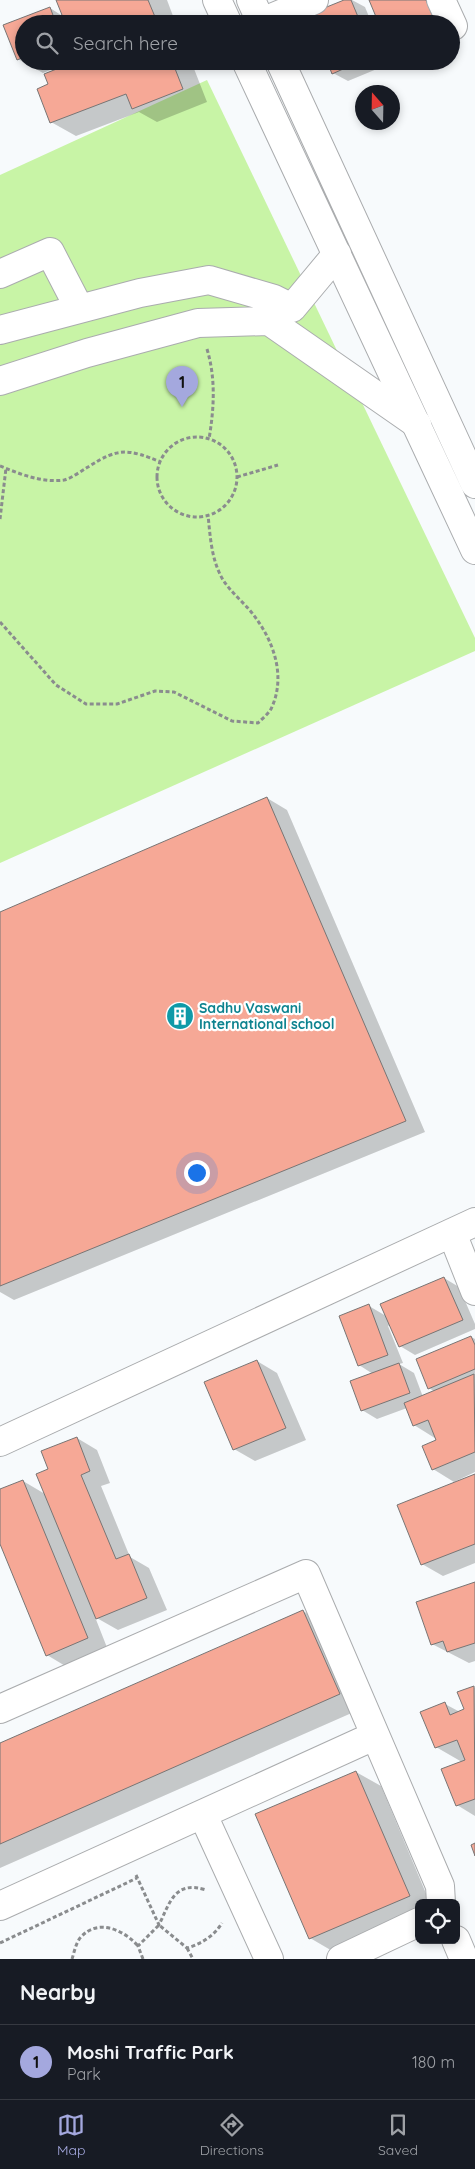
<!DOCTYPE html>
<html lang="en">
<head>
<meta charset="utf-8">
<style>
	:root { --surface:#171b24; --page:#20242c; --text:#f1f3f6; --muted:#9ea1a6; --line:#363941; --accent:#a4a8de }
	body { margin:0; font-family:Quicksand,sans-serif; background:var(--page); color:var(--text) }
	.controls { position:absolute; right:15px; bottom:15px; display:grid; overflow:hidden; border-radius:8px; box-shadow:0 2px 8px #0003 }
	.controls button { width:45px; height:45px; display:grid; place-items:center; padding:0; border:0; border-bottom:1px solid var(--line); background:var(--surface); color:var(--text); font:25px sans-serif }
	.compass { position:absolute; left:355px; top:85px; width:45px; height:45px; border-radius:50%; background:var(--surface); box-shadow:0 2px 8px #0003; rotate:340deg }
	.you { position:absolute; left:196px; top:1172px; width:18px; height:18px; margin:-12px; border:4px solid #fff; border-radius:50%; background:#1a73e8; box-shadow:0 0 0 8px #1a73e833 }
	.badge { display:grid; place-items:center; width:32px; height:32px; border-radius:50%; background:var(--accent); color:#111; font-size:16px; font-weight:700 }
	.pin { position:absolute; translate:-50% -41px; filter:drop-shadow(0 1px 2px #0008) }
	.pin::after { content:''; position:absolute; top:26px; width:18px; height:15px; background:inherit; clip-path:polygon(0 0,100% 0,50% 100%) }
	.list { margin:0; padding:0; list-style:none }
	h2 { display:flex; justify-content:space-between; align-items:center; height:65px; margin:0; padding:0 20px; font-size:21px }
	h2 small { font-size:16px; font-weight:400; color:var(--muted) }
	.list li { display:grid; grid-template-columns:32px 1fr auto; gap:15px; align-items:center; box-sizing:border-box; height:75px; padding:0 20px; border-top:1px solid var(--line) }
	.list b { display:block; font-size:19px; white-space:nowrap }
	.list p { margin:0; font-size:16px; white-space:nowrap; color:var(--muted) }
	.list em { font-size:16px; font-style:normal; color:var(--muted) }
	.icon { flex:none; width:28px; height:28px; fill:none; stroke:currentColor; stroke-width:2; stroke-linecap:round; stroke-linejoin:round }
	.map { position:relative; flex:none; width:475px; height:1959px; overflow:hidden }
	.search { position:absolute; background:var(--surface); box-shadow:0 2px 8px #0003; left:15px; right:15px; top:15px; height:55px; display:flex; align-items:center; gap:12px; box-sizing:border-box; padding:0 18px; border-radius:28px; color:var(--muted); font-size:19px }
	.sheet { height:140px; background:var(--surface) }
	nav { display:flex; justify-content:space-around; align-items:center; box-sizing:border-box; height:70px; border-top:1px solid var(--line); background:var(--surface); font-size:14px; color:var(--muted) }
	nav a { display:grid; justify-items:center; gap:2px }
	nav .on { color:var(--accent) }
	.map>svg:first-child { display:block }
	.green { fill:#c8f4a6 }
	.shadow { fill:#0003 }
	.building { fill:#f6a896; stroke:#787574 }
	.lines { fill:none; stroke-linecap:round; stroke-linejoin:round }
	.minor-casing { stroke:#aaacae; stroke-width:30 }
	.major-casing { stroke:#aaacae; stroke-width:30 }
	.path { stroke:#8a8c8e; stroke-width:3; stroke-dasharray:4 2.5; stroke-linecap:butt }
	.minor { stroke:#fff; stroke-width:28 }
	.major { stroke:#fff; stroke-width:28 }
	.labels { text-anchor:middle; dominant-baseline:central; stroke-width:4.5; stroke-linejoin:round; paint-order:stroke }
	.culture-label { font-size:14px; font-weight:bold; fill:#0d838f; stroke:#fff; text-anchor:start }
</style>
</head>
<body>
<div class="map">
<svg width="475" height="1959" viewBox="0 0 475 1959">
	<rect width="100%" height="100%" fill="#f7fafc"/>
	<path class="green" d="M207,80L475,638V651L0,863V175Z"/>
	<path class="shadow" d="M58,0H167L176,24H24V61H191L207,102L157,122L139,112L76,136L51,122L49,85L61,69L60,66L43,73L18,59L5,25L50,8L64,17Z
		M347,0H352L365,7L372,24H312Z
		M370,0H441L451,24H380Z
		M451,25L459,42L451,45Z
		M328,61H388L389,64L348,81L333,73Z
		M267,798L287,810L425,1132L14,1300L0,1292V913Z
		M444,1278L459,1287L475,1324V1329L415,1355L400,1346L390,1325L388,1326L403,1363L399,1364L414,1373L423,1397L435,1392L429,1388L471,1337L475,1339V1472L454,1482L433,1469L438,1440L414,1425L407,1408L377,1419L362,1410L373,1374L359,1365L369,1306L386,1316Z
		M257,1361L277,1373L306,1440L255,1461L234,1449Z
		M77,1438L97,1450L110,1483L101,1486L130,1557L149,1568L167,1610L118,1630L95,1617L108,1650L67,1667L47,1655L0,1540V1491L23,1481L45,1494L50,1469Z
		M475,1475V1563L443,1576L422,1564Z
		M475,1583V1661L469,1663L432,1644Z
		M303,1611L327,1626L363,1708L0,1868V1745Z
		M474,1687L475,1688V1816L457,1805L462,1762L436,1747L445,1704L460,1712L466,1710Z
		M356,1772L381,1786L430,1903H419V1916L334,1952L310,1938Z"/>
	<path class="building" d="M56,0H148L158,24H24V57L17,60L3,25L50,7L54,18L62,15Z
		M344,0H351L361,24H311L307,15Z
		M369,0H426L436,24H379Z
		M56,61H172L183,89L132,109L126,94L50,123L37,89L48,84L44,74L59,68Z
		M327,61H361L332,74Z
		M267,797L406,1121L0,1286V912Z
		M444,1277L463,1320L399,1347L380,1304Z
		M369,1304L388,1355L358,1366L339,1316Z
		M471,1336L475,1345V1369L428,1389L416,1359Z
		M257,1360L286,1428L233,1450L204,1382Z
		M399,1363L410,1393L361,1411L350,1381Z
		M474,1374L475,1452L432,1470L422,1446L436,1440L428,1420L413,1426L404,1403Z
		M77,1437L90,1471L81,1475L116,1559L129,1554L147,1598L96,1619L36,1474L48,1469L41,1451Z
		M475,1474V1544L421,1565L397,1505Z
		M23,1480L88,1638L46,1656L0,1544V1489Z
		M475,1582V1643L447,1652L443,1641L431,1645L416,1602Z
		M303,1610L340,1694L0,1844V1743Z
		M474,1686L475,1799L456,1806L441,1769L465,1760L457,1740L435,1748L420,1712L445,1702L450,1715L464,1709L457,1692Z
		M356,1771L410,1896L309,1939L255,1814Z
		M475,1843V1856L471,1845Z"/>
	<g class="lines">
		<g class="minor-casing">
			<path id="minor" d="M441,0L453,26
				M262,22L314,0
				M0,274L50,252L79,308
				M0,330L140,293L209,280L274,299L292,308L337,254
				M0,381L87,353L198,323L269,321L417,424
				M452,1233L475,1291
				M0,1442L475,1222
				M0,1709L306,1574L440,1886L441,1903
				M203,1815L269,1959
				M0,1906L374,1736
				M456,1940L464,1959
				M341,1959L419,1922"/>
		</g>
		<g class="major-casing">
			<path id="major" d="M217,0L228,24
				M251,0L262,24
				M246,61L475,550
				M280,61L475,484"/>
		</g>
		<path class="path" d="M207,349C216,379 214,409 209,439
			M157 477a40 40 0 1 1 80 0a40 40 0 1 1-80 0Z
			M0,466C20,474 42,483 64,480C72,478 81,471 88,467C119,447 128,449 161,462
			M237,477L278,465
			M0,519L6,468
			M0,622L56,685L86,704H117L155,691L174,692L232,721L258,723C262,719 268,714 271,709C287,676 273,639 252,613C241,599 226,589 219,572C211,554 210,534 208,515
			M136,1875L159,1925C170,1902 175,1880 206,1890
			M0,1943L137,1878
			M187,1948L193,1959
			M72,1959C74,1953 76,1942 81,1937C98,1918 124,1930 138,1946
			M143,1959L138,1946L159,1925L187,1948C201,1944 214,1936 222,1923"/>
		<use href="#minor" class="minor"/>
		<use href="#major" class="major"/>
	</g>
	<defs>
		<g id="building-disc" transform="scale(1.4375)"><circle r="9.5" fill="#0f9aa8" stroke="#fff"/><path d="M-4-6H4V6H1V3H-1V6H-4ZM-2.5-4.3h1.7v1.8h-1.7ZM.8-4.3h1.7v1.8H.8ZM-2.5-1h1.7V.8h-1.7ZM.8-1h1.7V.8H.8Z" fill="#fff"/></g>
	</defs>
	<g fill-rule="evenodd">
		<use href="#building-disc" x="180" y="1016"/>
	</g>
	<g class="labels">
		<g class="culture-label">
			<text x="199" y="1008">Sadhu Vaswani<tspan x="199" dy="16">International school</tspan></text>
		</g>
	</g>
</svg>
<div class="controls">
<button><svg class="icon" aria-label="locate" viewBox="0 0 24 24"><circle cx="12" cy="12" r="6"/><path d="M12 2v4M12 18v4M2 12h4M18 12h4"/></svg></button>
</div>
<svg class="compass" viewBox="-18 -18 36 36"><path d="M0-13l5 13h-10z" fill="#e53935"/><path d="M0 13l5-13h-10z" fill="#9ea1a6"/></svg>
<div class="you"></div>
<div class="pin badge" style="left:182px;top:407px">1</div>
<div class="search"><svg class="icon" aria-label="search" viewBox="0 0 24 24"><circle cx="10" cy="10" r="6"/><path d="M15 15l6 6"/></svg>Search here</div>
</div>
<section class="sheet">
<h2>Nearby<small></small></h2>
<ul class="list">
<li><span class="badge">1</span><div><b>Moshi Traffic Park</b><p>Park</p></div><em>180 m</em></li>
</ul>
</section>
<nav>
<a class="on"><svg class="icon" aria-label="map" viewBox="0 0 24 24"><path d="M3 6l6-2 6 2 6-2v14l-6 2-6-2-6 2zM9 4v14M15 6v14"/></svg>Map</a>
<a><svg class="icon" aria-label="directions" viewBox="0 0 24 24"><path d="M12 3l9 9-9 9-9-9zM9 14v-3h6M13 9l2 2-2 2"/></svg>Directions</a>
<a><svg class="icon" aria-label="saved" viewBox="0 0 24 24"><path d="M7 4h10v16l-5-4-5 4z"/></svg>Saved</a>
</nav>
</body>
</html>
